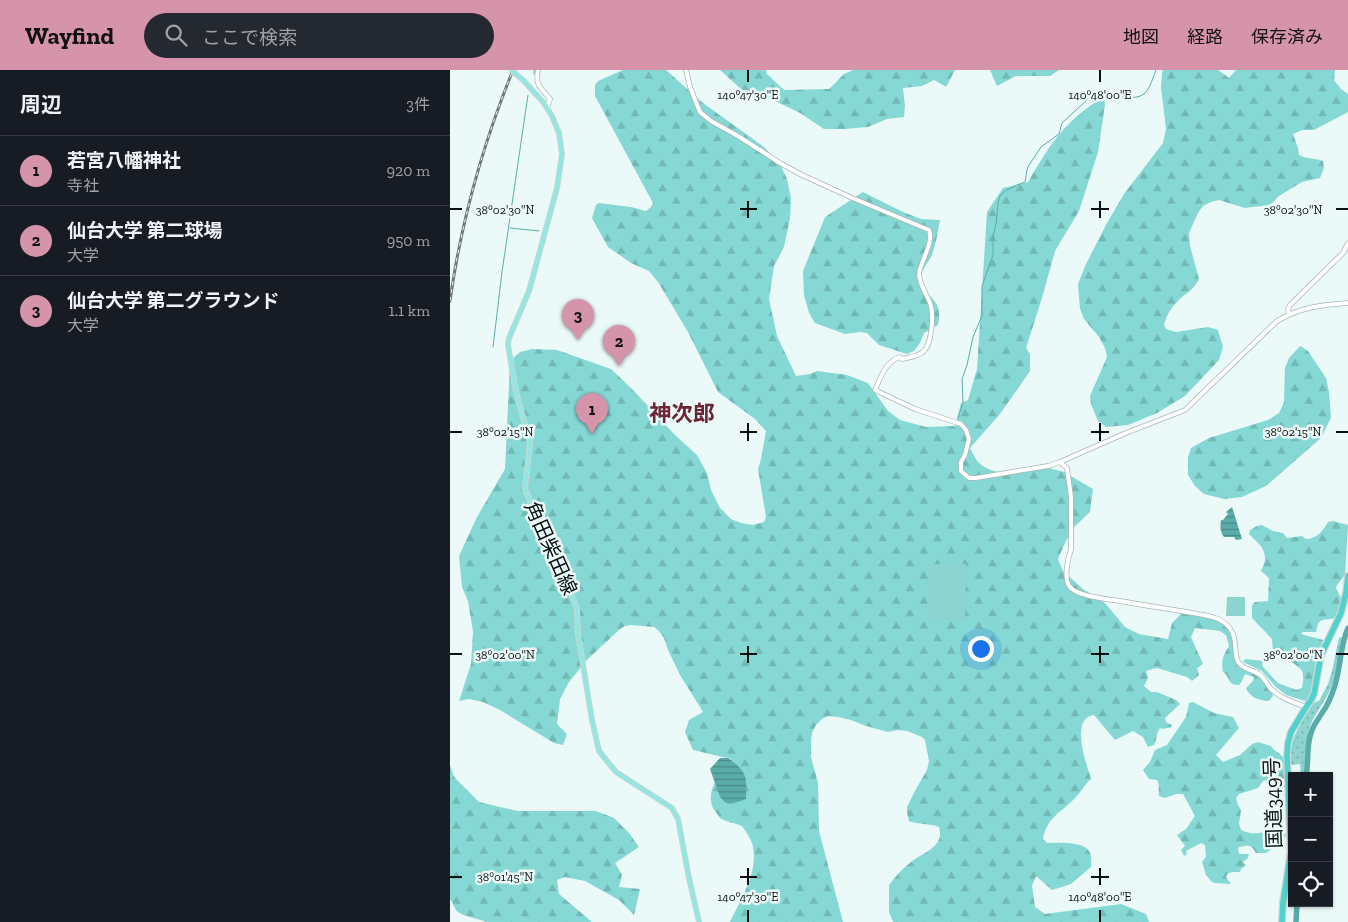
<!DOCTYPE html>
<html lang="ja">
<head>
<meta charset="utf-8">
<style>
	:root { --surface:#171b24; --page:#242831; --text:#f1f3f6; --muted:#9ea1a6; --line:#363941; --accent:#d594a9 }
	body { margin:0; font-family:"Zilla Slab","Noto Sans JP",serif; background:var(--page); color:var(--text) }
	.controls { position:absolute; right:15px; bottom:15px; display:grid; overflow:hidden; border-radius:0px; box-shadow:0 1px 4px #0004 }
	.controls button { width:45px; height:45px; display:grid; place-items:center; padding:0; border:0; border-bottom:1px solid var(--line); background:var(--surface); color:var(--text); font:25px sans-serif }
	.you { position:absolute; left:530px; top:578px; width:18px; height:18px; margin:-12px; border:4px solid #fff; border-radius:50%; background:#1a73e8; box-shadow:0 0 0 8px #1a73e833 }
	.badge { display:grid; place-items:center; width:32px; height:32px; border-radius:50%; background:var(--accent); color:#111; font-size:16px; font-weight:700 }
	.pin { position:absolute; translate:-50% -41px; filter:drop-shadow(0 1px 2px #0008) }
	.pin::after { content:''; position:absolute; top:26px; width:18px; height:15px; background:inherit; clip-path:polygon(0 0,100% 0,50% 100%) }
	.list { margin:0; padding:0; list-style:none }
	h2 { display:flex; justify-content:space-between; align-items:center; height:65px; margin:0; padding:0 20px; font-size:21px }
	h2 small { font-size:16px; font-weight:400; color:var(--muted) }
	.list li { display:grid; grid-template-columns:32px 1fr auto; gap:15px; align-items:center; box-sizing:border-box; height:70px; padding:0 20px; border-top:1px solid var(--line) }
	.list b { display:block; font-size:19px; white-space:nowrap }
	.list p { margin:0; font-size:16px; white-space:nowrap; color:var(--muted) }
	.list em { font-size:16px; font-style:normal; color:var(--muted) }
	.icon { flex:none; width:28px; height:28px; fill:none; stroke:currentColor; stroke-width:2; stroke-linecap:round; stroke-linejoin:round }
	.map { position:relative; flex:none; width:898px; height:852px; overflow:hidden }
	header { display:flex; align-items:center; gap:30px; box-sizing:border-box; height:70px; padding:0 25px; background:var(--accent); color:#111 }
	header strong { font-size:24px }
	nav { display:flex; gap:28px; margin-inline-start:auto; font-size:18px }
	.search { width:350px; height:45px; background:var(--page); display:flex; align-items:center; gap:12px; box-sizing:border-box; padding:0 18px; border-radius:28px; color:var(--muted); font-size:19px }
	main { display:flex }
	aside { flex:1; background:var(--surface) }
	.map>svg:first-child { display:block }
	.green { fill:url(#green-dots) }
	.forest { fill:url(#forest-firs) }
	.pitch { fill:#8dd3cf }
	.water { fill:url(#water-rules) }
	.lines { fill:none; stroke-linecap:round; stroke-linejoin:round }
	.stream { stroke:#5aaca8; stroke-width:1 }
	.river { stroke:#5aaca8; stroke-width:5.5 }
	.minor-casing { stroke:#a8b6b5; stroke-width:5.5 }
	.major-casing { stroke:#d3d4d4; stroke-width:6 }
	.highway-casing { stroke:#d3d4d4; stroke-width:8 }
	.minor { stroke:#fff; stroke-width:4 }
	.major { stroke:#95e5e1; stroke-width:4.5 }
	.highway { stroke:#4ed3cd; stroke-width:5.5 }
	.rail-casing { stroke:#6e7877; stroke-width:3 }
	.rail { stroke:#ebfaf9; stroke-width:1; stroke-dasharray:4; stroke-linecap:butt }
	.major-bridge-casing { stroke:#d3d4d4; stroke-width:6; stroke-linecap:butt }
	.major-bridge { stroke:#95e5e1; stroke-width:4.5 }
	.ticks { fill:none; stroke:#0a0f0f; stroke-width:2 }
	.labels { text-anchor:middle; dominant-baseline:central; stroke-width:5; stroke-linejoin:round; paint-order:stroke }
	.street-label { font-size:20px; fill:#0a0f0f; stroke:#ebfaf9 }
	.quarter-label { font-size:22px; font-weight:bold; fill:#6b2534; stroke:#ebfaf9 }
	.ticks-label { font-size:12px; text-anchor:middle; fill:#0a0f0f; stroke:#ebfaf9; stroke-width:5; stroke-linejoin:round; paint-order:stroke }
</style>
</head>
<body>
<header>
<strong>Wayfind</strong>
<div class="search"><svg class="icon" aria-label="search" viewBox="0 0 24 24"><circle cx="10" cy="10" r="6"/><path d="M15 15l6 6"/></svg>ここで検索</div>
<nav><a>地図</a><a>経路</a><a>保存済み</a></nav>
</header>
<main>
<aside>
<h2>周辺<small>3件</small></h2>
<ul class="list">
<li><span class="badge">1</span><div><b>若宮八幡神社</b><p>寺社</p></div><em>920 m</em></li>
<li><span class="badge">2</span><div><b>仙台大学 第二球場</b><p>大学</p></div><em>950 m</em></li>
<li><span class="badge">3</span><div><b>仙台大学 第二グラウンド</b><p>大学</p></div><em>1.1 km</em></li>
</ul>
</aside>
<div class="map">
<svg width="898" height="852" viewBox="0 0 898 852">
	<defs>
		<pattern id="green-dots" width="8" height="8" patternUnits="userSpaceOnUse" patternTransform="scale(1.25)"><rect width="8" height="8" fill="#8dd3cf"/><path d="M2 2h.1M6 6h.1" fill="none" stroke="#78b4b1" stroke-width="1.8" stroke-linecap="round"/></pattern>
		<pattern id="forest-firs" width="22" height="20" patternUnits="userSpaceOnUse" patternTransform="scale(1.25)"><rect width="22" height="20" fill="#86d8d4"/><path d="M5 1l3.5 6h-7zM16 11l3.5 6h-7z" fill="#72b8b5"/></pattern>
		<pattern id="water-rules" width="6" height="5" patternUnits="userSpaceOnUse" patternTransform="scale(1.25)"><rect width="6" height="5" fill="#5aaca8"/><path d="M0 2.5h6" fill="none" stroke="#498a87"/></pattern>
	</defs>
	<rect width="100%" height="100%" fill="#ebfaf9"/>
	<path class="green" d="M892,567C890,583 885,611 878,624C872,636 863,646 859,659C855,675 857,690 855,706H851L850,694L841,695C838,669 851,654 863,633L869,631L878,614L882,601L889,568Z"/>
	<path class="forest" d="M173,0H216L253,33L314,77L330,94L337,109L341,128L340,148L334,177L324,196L319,229L327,266L346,306L360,304L367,301L397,305L418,313L438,341L450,350L476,357L505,356L511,333L518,330L527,299L537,142L553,118L578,112C596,82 608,60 637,38C643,34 648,30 654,27L655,35L648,82L629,141L605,181L592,228L576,278L580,284V301L550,344L520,378C522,382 525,388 528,392C547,410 575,400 598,396L602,399L614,402L643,419L640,442L623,458L614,475L608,489L613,501L633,519L655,533L675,557L689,564L718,569L722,553L731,544C751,545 781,547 784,573C784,581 783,590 788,596C793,601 800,601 806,605C810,607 818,618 822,622L823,626L819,631C810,631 799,627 796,618L803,611L804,607L795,604L792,611L789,615C776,615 781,607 773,602C771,590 773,586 779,576L776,565L770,561L745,558L741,567L753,594L747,598L749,605L742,611L737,607L707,598L696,601L698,608L694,616L701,622H707L726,630L730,634L715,648L716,652L722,655L721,657L713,659L710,658C706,663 707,670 704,675L698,677L693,667L683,661L665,670L644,645C619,648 637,695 641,709C635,714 631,722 625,728C611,743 597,747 593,769L597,773C608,773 632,771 639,781C642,785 641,792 641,797L621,814L602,820L586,806L582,816L585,837L595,844L671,834L696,844L699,852H443L439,842V815C445,807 453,798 461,792C474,782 495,777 489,757C479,753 469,755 459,751L457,743V737L466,719L477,700L479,691L475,670L472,667L457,661L448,660L438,662L416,656L401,650L388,647L378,646L372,649L366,655L362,663L361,671V687L368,713L369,761L393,852H280C291,829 308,803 303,777C302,770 296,762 292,756C286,753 275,752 270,748C268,745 265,741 263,738C255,719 271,703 281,689L243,680L235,662L239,650L253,642L230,605L218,580L214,568L208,560L204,557L181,555L175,556L170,559L154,574L137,590L119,612L110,629L107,654L117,664L113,675L104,673L50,640L33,632L19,629L9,631L21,594L23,562L18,531L12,517L9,486L27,447L55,399L60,293L62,289L70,282L82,279L107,280L161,299L183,320L225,365L247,385L257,403L261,420L270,438L281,449L291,453L303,455L314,452L316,447L308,399L311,389L316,361L305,349L268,322L238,262L208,212L199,201L181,193L158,177L142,148L146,135L149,133L181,137L196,141L201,137L203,133L145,26V15L148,11Z
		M270,0H316L317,4L334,20L379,19L394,4L403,0H505L496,17L484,10L472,16L453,18L455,36L454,47L437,49L418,57L395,59H374L350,43L323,30L291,19Z
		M540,0H609L600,6H566L547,16Z
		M713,0H768L779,8L786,0H885L884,10L891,19L898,24V42L864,60H852L843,64L848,78L849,85C856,89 865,88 873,91L874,98L870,108L852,112L829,126L820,135L795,138L769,130L761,132L753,136L748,143L739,163L740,176L749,209C743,222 734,223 726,233C720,239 716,247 714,255L716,259L726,262L758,257L768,260L773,277L769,290L735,326L707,343L678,355L656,357L648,351L641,334L640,326L657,287L655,278L649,267L634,249L630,239L628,214L636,194L657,153L674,124L713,73L716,59L711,17L712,3Z
		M413,122L453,142L471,149L490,150C488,161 486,174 482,185C479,192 470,201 471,209C475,230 494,227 488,255L474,263L470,273L464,281L457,284L429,275L417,263L410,262L395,264L365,253L359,243L354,225L353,201L375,147Z
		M850,276L858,281L876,308L879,322L881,348L871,368L816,416L792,427L774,429L754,424L745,416L738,405V387L741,378L759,368L818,350L829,343L834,332L835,298L839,288Z
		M883,451L898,455L895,505L887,515L886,518L892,530C891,535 890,543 887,546C881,552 873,546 868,554C867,556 867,559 866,562H853L851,564L873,570L866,598L861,624L859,628L855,631L836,625L825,616L812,601L793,592L795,589L814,591L812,594L813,597L828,613L846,620L852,618C853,612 854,606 852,601C849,595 830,585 823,582L822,569L802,548V535L805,532L818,531L819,508L811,501C812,498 815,493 815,489C815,476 806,472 799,464L800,460L807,456L812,455L823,461L833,463L837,468L852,466L856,469C868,468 872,462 878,452Z
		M743,632L764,643L783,647L789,658L766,685L773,692L790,685L802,674L808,672L821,676C825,682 830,683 833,687C836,692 836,711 835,717L828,716L825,708L813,711L808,718L789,724L786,728L788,735L791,740L789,754L791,760C806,767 813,761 829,759L836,765L831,773L816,783H806C801,774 798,775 789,777L788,779L789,784H799L798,788L793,792L796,795L791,799L790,802C784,802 778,801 776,807L781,814L764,813L761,811L756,805L752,792L756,787L755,775L751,773L736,781L737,784L734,786L731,780L735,776L727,765L736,759L745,746L733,724H726L715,728L709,726C708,720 710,715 707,710L699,709L693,700L700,692L705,680L717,675L736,647L739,633Z
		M0,695L4,707L29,732L68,741H146L164,748L179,763L189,777L165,793L172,805L169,817L190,819L184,845L169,830L135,811L115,807L107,810L109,824L142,852H36C27,848 10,846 6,840C4,836 2,832 0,829Z"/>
	<path class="pitch" d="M478,494H516L515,550H477Z
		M777,527H795V546H776Z"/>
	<path class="water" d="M782,437L792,469L786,470L784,467H774C770,462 770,456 771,450H773L778,444L776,442Z
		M270,688H278C297,702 297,706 296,729L288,732L276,733L270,727L260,699Z"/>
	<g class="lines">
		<path class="stream" d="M84,4V0
			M60,158L89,161
			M43,277L52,202L78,25
			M508,348L513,333L512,309L517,295L523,267L532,246V216L543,185V167L546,154L548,133L550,126L555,121L567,115L575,112L577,100L579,95L591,77L609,64L612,53L638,29C655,20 685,35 696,22C701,16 703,7 706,0"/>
		<path class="river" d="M856,706C859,692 856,677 861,663C863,655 868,650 872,643C878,635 882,625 885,615C891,596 890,576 898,558
			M846,852L847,833"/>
		<g class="minor-casing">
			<path id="minor" d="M88,0C85,17 91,17 100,29L97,38
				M236,0L240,17L250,42L261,51L288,66L330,93L352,105L400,127L479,160C484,173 471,190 469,204C469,213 477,225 480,233C484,244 482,273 474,281C468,287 460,287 452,289L450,287C435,292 431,307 425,320L465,339L511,354L516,360L519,369L515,385L511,392V401L519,408H526L598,396L610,392L676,363L735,340L827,251C851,237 871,235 898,233
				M839,244L838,239L840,235L893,183L898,173
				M610,392L617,398L621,427V479C618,488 612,512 622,519C632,527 657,529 670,531C698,536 726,540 754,545C771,548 784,555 785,574C786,580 785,588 789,593C793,599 803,600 809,604C815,608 817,615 821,619C831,629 844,632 856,637"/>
		</g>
		<g class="major-casing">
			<path id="major" d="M73,10L93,32L102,46L109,63L112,84L107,118L79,221L59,268L58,275L66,322L80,373L75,419L91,457L118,515L127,539L128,564L142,650L149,681L166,702L222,738L228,749L239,808L249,852"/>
		</g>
		<g class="highway-casing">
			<path id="highway" d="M832,852L833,832L841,782L837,686L838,673L841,662L856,637L861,630L864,624L871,585L891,543L896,523L898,506"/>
		</g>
		<use href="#minor" class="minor"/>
		<use href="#major" class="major"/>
		<use href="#highway" class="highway"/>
		<g class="rail-casing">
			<path id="rail" d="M0,231C11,152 33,74 63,0"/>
		</g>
		<use href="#rail" class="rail"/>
		<g class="major-bridge-casing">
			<path id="major-bridge" d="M61,0L73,10"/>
		</g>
		<use href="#major-bridge" class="major-bridge"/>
	</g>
	<path class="ticks" d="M298,0V12M650,0V12M298,131V148M650,131V148M0,139H12M290,139H307M641,139H659M886,139H898M298,353V371M650,353V371M0,362H12M290,362H307M641,362H659M886,362H898M298,576V593M650,576V593M0,584H12M290,584H307M641,584H659M886,584H898M298,798V815M650,798V815M0,807H12M290,807H307M641,807H659M298,840V852M650,840V852"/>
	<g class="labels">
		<g class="street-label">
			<text transform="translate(101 478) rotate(66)">角田柴田線</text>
			<text transform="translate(823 733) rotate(-92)">国道349号</text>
		</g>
		<g class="quarter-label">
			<text x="232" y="343">神次郎</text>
		</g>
	</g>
	<g class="ticks-label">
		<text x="298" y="29">140°47'30"E</text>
		<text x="650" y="29">140°48'00"E</text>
		<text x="55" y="144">38°02'30"N</text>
		<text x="843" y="144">38°02'30"N</text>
		<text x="55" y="366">38°02'15"N</text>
		<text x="843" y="366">38°02'15"N</text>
		<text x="55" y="589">38°02'00"N</text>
		<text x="843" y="589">38°02'00"N</text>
		<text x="55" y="811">38°01'45"N</text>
		<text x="298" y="831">140°47'30"E</text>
		<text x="650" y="831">140°48'00"E</text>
	</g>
</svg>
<div class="controls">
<button>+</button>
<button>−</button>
<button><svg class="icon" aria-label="locate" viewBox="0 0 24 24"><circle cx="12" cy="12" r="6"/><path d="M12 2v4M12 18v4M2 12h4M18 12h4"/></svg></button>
</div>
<div class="you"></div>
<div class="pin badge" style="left:142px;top:364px">1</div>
<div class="pin badge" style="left:169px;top:296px">2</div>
<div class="pin badge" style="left:128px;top:270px">3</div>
</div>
</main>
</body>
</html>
